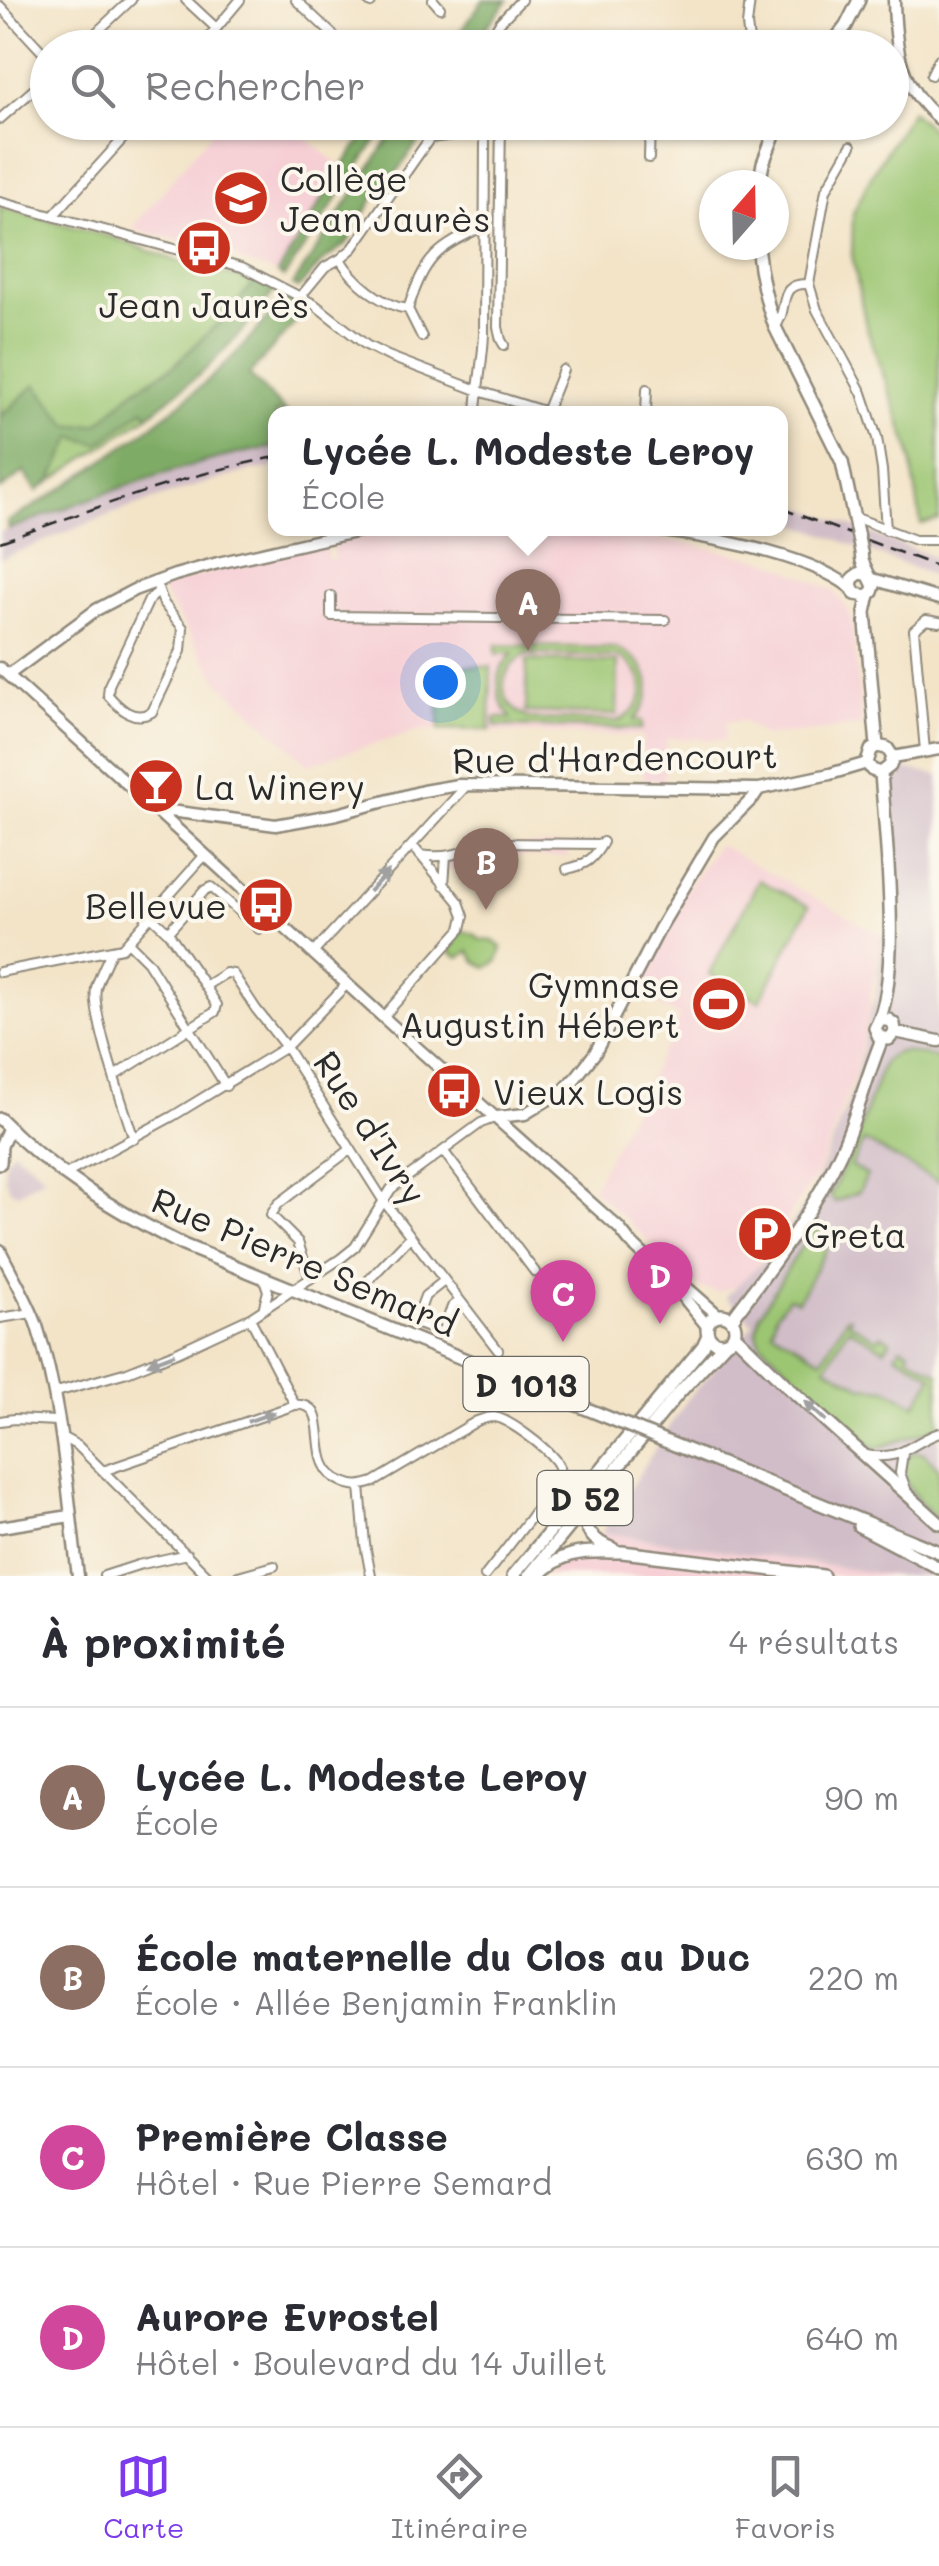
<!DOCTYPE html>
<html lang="fr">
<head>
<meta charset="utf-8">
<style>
	:root { --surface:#fff; --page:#f2f2f3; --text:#2b2b33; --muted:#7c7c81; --line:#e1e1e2; --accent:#7c3aed }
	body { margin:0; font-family:Mali,sans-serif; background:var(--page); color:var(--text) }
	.compass { position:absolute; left:699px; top:170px; width:90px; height:90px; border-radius:50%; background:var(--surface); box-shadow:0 2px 8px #0004; rotate:20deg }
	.you { position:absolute; left:440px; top:682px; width:35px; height:35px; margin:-25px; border:8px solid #fff; border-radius:50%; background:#1a73e8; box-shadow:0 0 0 15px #1a73e833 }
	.badge { display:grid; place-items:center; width:65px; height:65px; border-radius:50%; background:var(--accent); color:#fff; font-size:32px; font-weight:700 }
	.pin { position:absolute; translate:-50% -82px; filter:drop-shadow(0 2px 5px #0008) }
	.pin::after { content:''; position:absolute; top:52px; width:35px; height:30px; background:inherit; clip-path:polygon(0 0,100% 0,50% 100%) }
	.popup { position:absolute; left:268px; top:406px; width:520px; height:130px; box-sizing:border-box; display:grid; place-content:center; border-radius:20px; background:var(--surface); filter:drop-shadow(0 2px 8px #0005); font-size:32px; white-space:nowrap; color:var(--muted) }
	.popup b { font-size:38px; color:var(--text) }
	.popup::after { content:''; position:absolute; left:50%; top:100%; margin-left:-20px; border:20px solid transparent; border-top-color:var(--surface) }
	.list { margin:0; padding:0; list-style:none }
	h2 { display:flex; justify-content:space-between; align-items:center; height:130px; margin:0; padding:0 40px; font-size:42px }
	h2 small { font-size:32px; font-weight:400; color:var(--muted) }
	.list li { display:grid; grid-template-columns:65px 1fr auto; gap:30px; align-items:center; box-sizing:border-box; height:180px; padding:0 40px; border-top:2px solid var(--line) }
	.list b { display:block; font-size:38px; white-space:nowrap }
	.list p { margin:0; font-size:32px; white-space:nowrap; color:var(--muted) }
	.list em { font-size:32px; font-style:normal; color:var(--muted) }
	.icon { flex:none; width:55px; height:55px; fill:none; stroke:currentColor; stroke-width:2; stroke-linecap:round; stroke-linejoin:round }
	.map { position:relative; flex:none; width:939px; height:1576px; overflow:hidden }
	.search { position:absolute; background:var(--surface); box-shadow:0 2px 8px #0004; left:30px; right:30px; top:30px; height:110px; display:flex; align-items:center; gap:25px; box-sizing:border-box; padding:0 35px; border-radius:55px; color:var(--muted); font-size:38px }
	.sheet { height:850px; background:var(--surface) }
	nav { display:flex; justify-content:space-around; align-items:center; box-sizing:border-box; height:140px; border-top:2px solid var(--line); background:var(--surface); font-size:28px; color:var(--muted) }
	nav a { display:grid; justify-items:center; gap:5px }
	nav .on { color:var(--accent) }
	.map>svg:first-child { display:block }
	.built { fill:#f6cfd5 }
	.industrial { fill:#d1bdc8 }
	.green { fill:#9dc673; stroke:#64784f; stroke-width:2.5; fill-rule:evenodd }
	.forest { fill:#7eab65; stroke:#546b48; stroke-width:2.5 }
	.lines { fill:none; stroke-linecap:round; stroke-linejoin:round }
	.street-casing { stroke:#8f887a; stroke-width:12 }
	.secondary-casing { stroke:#8f887a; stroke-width:15 }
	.primary-casing { stroke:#8f887a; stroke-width:16 }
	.street { stroke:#fff; stroke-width:8 }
	.secondary { stroke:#fff; stroke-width:10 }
	.primary { stroke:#fff; stroke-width:11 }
	.rail { stroke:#2b2b2b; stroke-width:2.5; stroke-dasharray:15 8; stroke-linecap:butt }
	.primary-bridge-casing { stroke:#8f887a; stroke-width:16; stroke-linecap:butt }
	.primary-bridge { stroke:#fff; stroke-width:11 }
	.oneway { fill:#a0a0a0 }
	.labels { text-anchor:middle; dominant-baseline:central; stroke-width:8; stroke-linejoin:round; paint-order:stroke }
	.shield { fill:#fbf7ec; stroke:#696865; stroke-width:2.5 }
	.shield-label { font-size:32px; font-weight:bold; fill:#2b2b2b }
	.poi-label { font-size:35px; fill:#2b2b2b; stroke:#fbf7ec; text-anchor:start }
	.street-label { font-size:35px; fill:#2b2b2b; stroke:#fbf7ec }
</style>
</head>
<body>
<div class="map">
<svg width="939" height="1576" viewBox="0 0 939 1576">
	<rect width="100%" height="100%" fill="#fbf7ec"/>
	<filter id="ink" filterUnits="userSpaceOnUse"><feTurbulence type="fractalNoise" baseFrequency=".01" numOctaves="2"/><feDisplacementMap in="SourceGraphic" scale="20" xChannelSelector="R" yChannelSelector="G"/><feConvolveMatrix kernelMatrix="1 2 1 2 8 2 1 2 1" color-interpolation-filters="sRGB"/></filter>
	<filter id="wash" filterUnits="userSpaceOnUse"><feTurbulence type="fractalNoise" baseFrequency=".0048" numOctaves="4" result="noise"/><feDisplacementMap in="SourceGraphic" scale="40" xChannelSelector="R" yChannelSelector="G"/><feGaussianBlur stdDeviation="2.25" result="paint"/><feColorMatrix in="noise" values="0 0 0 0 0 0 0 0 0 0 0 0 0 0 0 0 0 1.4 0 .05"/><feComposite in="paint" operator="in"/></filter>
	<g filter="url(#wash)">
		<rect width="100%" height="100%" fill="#f3e4c8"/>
		<path class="built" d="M219,123H287L342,167L278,273L240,261L234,254L132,229Z
			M493,528L577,530L674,541L769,561L818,583L833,591L847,608L852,620L862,726L765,736L743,721L726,722L725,740L667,738L664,783L651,779L644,782L642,736L421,730L308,764L220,683L160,588L236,565L241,568L247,566V562L325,543L328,559H334L332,541L375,534L377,536L460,529L467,534L487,535Z
			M718,844L881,935L866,1025L853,1079L818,1172L751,1274L739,1285L718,1292L700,1288L592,1189L680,1017L634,991L684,894Z
			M503,845L568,846L567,857L511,856V870L447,869V859L502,860Z
			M602,1532L897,1576H544Z"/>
		<path class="industrial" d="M275,447V467L245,472L192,487L114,513L0,559V532L108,493L203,463Z
			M780,499L939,559V578L781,518Z
			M904,769L939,776V1576H897L602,1532L686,1401L753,1324L726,1296L762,1262L809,1199L853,1089L871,1006L876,997L881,935L902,938L892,842L894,784Z
			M13,1150L45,1176L18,1193L10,1190L5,1178V1160Z"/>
		<path class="green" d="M911,111L939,136V520L921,524L909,447L866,326L852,255L853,213L871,176Z
			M0,207L112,237L202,270L256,280L228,314L175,365L132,392L149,415L37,491L21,466L0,479Z
			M496,645L615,648C650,658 660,694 634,720L642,721V729L495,726V718H511C494,697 493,673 513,653L496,654ZM527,654L620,657C650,674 650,707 618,721L531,719C497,706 494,671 527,654Z
			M527,660L618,662L617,715L526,712Z
			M440,666L491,667L490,730L439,729Z
			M759,880L809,906L760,1001L709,974Z
			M462,931L474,934L480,940L493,941L502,948L498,961L487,967L476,962L469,951L459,958L448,951Z
			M903,1051L939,1058V1182L864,1141L851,1166L867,1175L859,1192L835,1202L830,1196L854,1145L883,1063L891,1055Z
			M816,1229L827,1235L830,1243L798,1301L788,1297L776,1315L772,1330L822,1359L847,1317H850L849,1323L878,1339L881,1335L889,1339L890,1342L884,1349L848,1328L826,1367L863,1387L888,1389L916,1405L933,1376L896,1354L901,1347L910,1351L908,1356L939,1373V1427L875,1449L761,1343L756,1331L760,1314L807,1237Z
			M913,1452L924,1453L939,1469V1521C922,1503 887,1476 913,1452Z"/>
		<path class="forest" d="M483,0H508L470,47H450Z
			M400,122L437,123V129L421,138L385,189L378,191L347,243L323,261L298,288L293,285Z
			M373,123H388L284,277L278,273L342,167Z
			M256,280L276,289L246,327L205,370L149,415L144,409L99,444L73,437L51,481L37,491L24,472L0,490V417L36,384L69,426L98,424L132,392L175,365L228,314Z
			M284,296L306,310L249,375L287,413H276L275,447C184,461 96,497 9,529L7,522C55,495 97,466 141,434C197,392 243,354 284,296Z"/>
	</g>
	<g filter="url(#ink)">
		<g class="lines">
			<g class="street-casing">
				<path id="street" d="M186,0L216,28
					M296,0L347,48
					M367,0L371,3
					M433,0L440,8
					M0,6L48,58
					M80,48L131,0
					M200,48L240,0
					M484,48L500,22L521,0
					M548,48L609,40H699
					M750,48L747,25L750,0
					M931,75L939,59
					M0,119L48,77
					M501,122L498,327L501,340L504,345
					M851,146L826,190L809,284L817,310L862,393L877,438L882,470L886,530
					M649,158L650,122
					M0,202L242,267L314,304L366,345L388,356L482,392L550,413
					M54,215L138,122
					M340,259C353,281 382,306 408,309
					M301,296L325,267L340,259L353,248L430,138L481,132L485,136L484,334C483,361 477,386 476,413
					M408,309C426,255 436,249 486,225
					M408,309L422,337
					M775,327C790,310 775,282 809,284
					M546,412L563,370
					M646,413L647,389
					M854,517L915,540H939
					M155,581L164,604L183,628L181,651L152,712C134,722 120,709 108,695L109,685L149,600L159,591
					M331,596V616L665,620
					M925,751L914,630L926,620L939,622
					M420,855C443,859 462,854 483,843L602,844
					M567,869C586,865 594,859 603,842
					M444,885L446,856
					M150,915L168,932L205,986L226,973L233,974L256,1009L286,1047L383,1200L498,1350
					M168,932L205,890L211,887L259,929
					M128,942L148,962L226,1086
					M111,952C106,963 99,976 96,988C91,1013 124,1109 134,1139
					M313,953L467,785
					M0,972L122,948L205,855
					M383,1017L461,929L464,916L459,902L412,845
					M114,1076L215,1012L217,1005L205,986
					M444,1152L535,1272
					M64,1175L173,1116L286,1047L347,984
					M264,1279L268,1291L264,1306
					M310,1279L298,1242L271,1215L278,1204L351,1149
					M444,1281L425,1296L415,1323L442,1333L452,1307L459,1301
					M361,1288L410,1237
					M0,1318L32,1313
					M250,1318L295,1405
					M53,1393L127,1372L177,1352L250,1318L340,1259L355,1247L391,1189L481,1123L497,1117
					M0,1421L14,1419L57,1421
					M60,1436L78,1446L208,1576
					M903,1453L900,1473L906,1489
					M865,1455C904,1461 906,1445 939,1433
					M103,1471L295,1405C337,1401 301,1467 343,1482C354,1487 362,1486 374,1482L477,1421C484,1419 486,1417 494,1417C509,1419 545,1447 555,1460C560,1467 559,1467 560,1476L528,1521L485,1576
					M360,1486L365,1544L371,1576
					M104,1576L138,1565L187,1554
					M238,1576L274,1566"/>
			</g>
			<g class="secondary-casing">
				<path id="secondary" d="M894,0C895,48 900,87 939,119
					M636,528C692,533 808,553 851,588
					M873,579L939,599
					M0,668L405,1037L619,1228L630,1242L667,1277L707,1326
					M8,675L96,610L134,590L175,575L218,563L372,528
					M893,757L939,749
					M161,814L170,811L276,825L337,814L423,791L458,785L759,789L830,774L867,763
					M895,1032L939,1041
					M497,1117L525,1114L565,1089L577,1076L595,1053L660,928L714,837L753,798L759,789
					M0,1250C12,1275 28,1300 37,1326C63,1406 67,1493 78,1576
					M668,1277L678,1280L718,1315
					M0,1527L70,1516"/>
			</g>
			<g class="primary-casing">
				<path id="primary" d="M829,48L846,26L859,0
					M759,185L763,163L779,122
					M757,245C760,274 765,300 775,327L842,462L856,528
					M861,552L862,561L874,586L872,592L866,596L855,594L851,585L853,578L860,573L869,575
					M869,595L865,612L877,746
					M877,746L887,748L893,757L890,766L881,773
					M877,746L871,750L867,763L872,770L881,773
					M881,773C885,831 903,982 875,1028L879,1037L889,1039L895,1032L894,1024L889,1020H881
					M0,1119C53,1173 116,1211 183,1245L619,1422
					M0,1163L1,1146L9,1128
					M707 1329a14 14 0 1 1 28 0a14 14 0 1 1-28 0Z
					M732,1319C773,1264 814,1211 842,1149C858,1113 867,1075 882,1039
					M735,1335L789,1388L939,1523
					M665,1441L939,1552
					M583,1507C583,1529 592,1541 613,1549
					M859,1526L939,1568
					M513,1576L703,1346L708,1335
					M529,1576L677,1395L725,1343
					M538,1576C566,1548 586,1552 622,1552L823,1576"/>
			</g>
			<use href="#street" class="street"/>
			<use href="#secondary" class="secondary"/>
			<use href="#primary" class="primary"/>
			<path class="rail" d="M780,508L939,567
				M0,542C91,510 181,475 276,457"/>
			<g class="primary-bridge-casing">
				<path id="primary-bridge" d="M856,528L861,552
					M619,1422L665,1441"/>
			</g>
			<use href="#primary-bridge" class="primary-bridge"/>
		</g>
		<defs><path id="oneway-solid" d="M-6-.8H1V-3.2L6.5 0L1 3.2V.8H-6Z" transform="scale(2.5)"/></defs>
		<g class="oneway">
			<use href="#oneway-solid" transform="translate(379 881) rotate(-47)"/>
			<use href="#oneway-solid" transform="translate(161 1359) rotate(159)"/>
			<use href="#oneway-solid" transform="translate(815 1411) rotate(-138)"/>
			<use href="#oneway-solid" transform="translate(261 1417) rotate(-19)"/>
		</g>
	</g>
	<defs>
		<g id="school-disc" transform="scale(2.875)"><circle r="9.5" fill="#c8321e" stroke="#fbf7ec"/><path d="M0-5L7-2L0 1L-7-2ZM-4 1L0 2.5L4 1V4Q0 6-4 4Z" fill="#fff"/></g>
		<g id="bus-disc" transform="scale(2.875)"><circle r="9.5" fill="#c8321e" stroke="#fbf7ec"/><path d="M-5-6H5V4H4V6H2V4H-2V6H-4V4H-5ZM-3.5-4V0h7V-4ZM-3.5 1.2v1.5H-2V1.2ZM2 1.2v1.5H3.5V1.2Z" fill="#fff"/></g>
		<g id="bar-disc" transform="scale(2.875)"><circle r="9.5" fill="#c8321e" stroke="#fbf7ec"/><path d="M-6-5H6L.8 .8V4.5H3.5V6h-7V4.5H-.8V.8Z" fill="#fff"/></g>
		<g id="stadium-disc" transform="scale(2.875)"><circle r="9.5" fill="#c8321e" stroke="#fbf7ec"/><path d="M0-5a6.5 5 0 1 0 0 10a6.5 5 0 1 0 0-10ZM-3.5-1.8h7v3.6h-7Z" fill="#fff"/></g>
		<g id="parking-disc" transform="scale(2.875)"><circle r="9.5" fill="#c8321e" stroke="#fbf7ec"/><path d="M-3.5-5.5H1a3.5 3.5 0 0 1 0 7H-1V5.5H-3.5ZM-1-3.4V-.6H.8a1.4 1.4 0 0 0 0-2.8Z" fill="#fff"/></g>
	</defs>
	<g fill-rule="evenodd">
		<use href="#school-disc" x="241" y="198"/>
		<use href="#bus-disc" x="204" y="248"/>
		<use href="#bar-disc" x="156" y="786"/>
		<use href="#bus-disc" x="266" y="905"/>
		<use href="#stadium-disc" x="719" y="1004"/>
		<use href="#bus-disc" x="454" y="1091"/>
		<use href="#parking-disc" x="765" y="1234"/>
	</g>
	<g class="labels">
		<g class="shield">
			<rect x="463.5" y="1357" width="125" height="54" rx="8"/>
			<rect x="537.5" y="1471" width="95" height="54" rx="8"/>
		</g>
		<g class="shield-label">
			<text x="526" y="1384">D 1013</text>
			<text x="585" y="1498">D 52</text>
		</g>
		<g class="poi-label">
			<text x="280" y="178">Collège<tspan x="280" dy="40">Jean Jaurès</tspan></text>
			<text x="204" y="304" text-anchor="middle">Jean Jaurès</text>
			<text x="195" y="786">La Winery</text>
			<text x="227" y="905" text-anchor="end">Bellevue</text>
			<text x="680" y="984" text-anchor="end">Gymnase<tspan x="680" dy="40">Augustin Hébert</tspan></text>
			<text x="493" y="1091">Vieux Logis</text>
			<text x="804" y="1234">Greta</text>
		</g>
		<g class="street-label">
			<text transform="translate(615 757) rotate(-1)">Rue d'Hardencourt</text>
			<text transform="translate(371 1127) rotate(57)">Rue d'Ivry</text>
			<text transform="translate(305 1261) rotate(23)">Rue Pierre Semard</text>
		</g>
	</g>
</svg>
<svg class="compass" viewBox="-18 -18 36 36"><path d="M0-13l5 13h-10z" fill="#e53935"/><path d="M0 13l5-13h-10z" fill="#7c7c81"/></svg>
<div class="you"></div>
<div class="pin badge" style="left:528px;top:651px;background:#8d6e63">A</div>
<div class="popup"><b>Lycée L. Modeste Leroy</b>École</div>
<div class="pin badge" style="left:486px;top:910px;background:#8d6e63">B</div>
<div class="pin badge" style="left:563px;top:1342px;background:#d1479c">C</div>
<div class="pin badge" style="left:660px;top:1324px;background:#d1479c">D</div>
<div class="search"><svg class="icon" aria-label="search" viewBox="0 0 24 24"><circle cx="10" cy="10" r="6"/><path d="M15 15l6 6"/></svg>Rechercher</div>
</div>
<section class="sheet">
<h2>À proximité<small>4 résultats</small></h2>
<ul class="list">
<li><span class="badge" style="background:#8d6e63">A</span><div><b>Lycée L. Modeste Leroy</b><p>École</p></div><em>90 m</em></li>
<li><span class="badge" style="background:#8d6e63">B</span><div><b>École maternelle du Clos au Duc</b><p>École · Allée Benjamin Franklin</p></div><em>220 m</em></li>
<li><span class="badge" style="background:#d1479c">C</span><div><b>Première Classe</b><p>Hôtel · Rue Pierre Semard</p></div><em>630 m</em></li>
<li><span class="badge" style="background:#d1479c">D</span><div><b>Aurore Evrostel</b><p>Hôtel · Boulevard du 14 Juillet</p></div><em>640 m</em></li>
</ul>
</section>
<nav>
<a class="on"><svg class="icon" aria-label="map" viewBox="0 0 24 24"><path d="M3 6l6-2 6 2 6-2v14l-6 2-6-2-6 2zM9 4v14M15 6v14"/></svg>Carte</a>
<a><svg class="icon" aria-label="directions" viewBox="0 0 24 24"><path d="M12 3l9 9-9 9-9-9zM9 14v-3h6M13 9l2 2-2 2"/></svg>Itinéraire</a>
<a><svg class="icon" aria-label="saved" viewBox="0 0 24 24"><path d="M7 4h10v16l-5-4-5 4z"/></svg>Favoris</a>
</nav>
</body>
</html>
